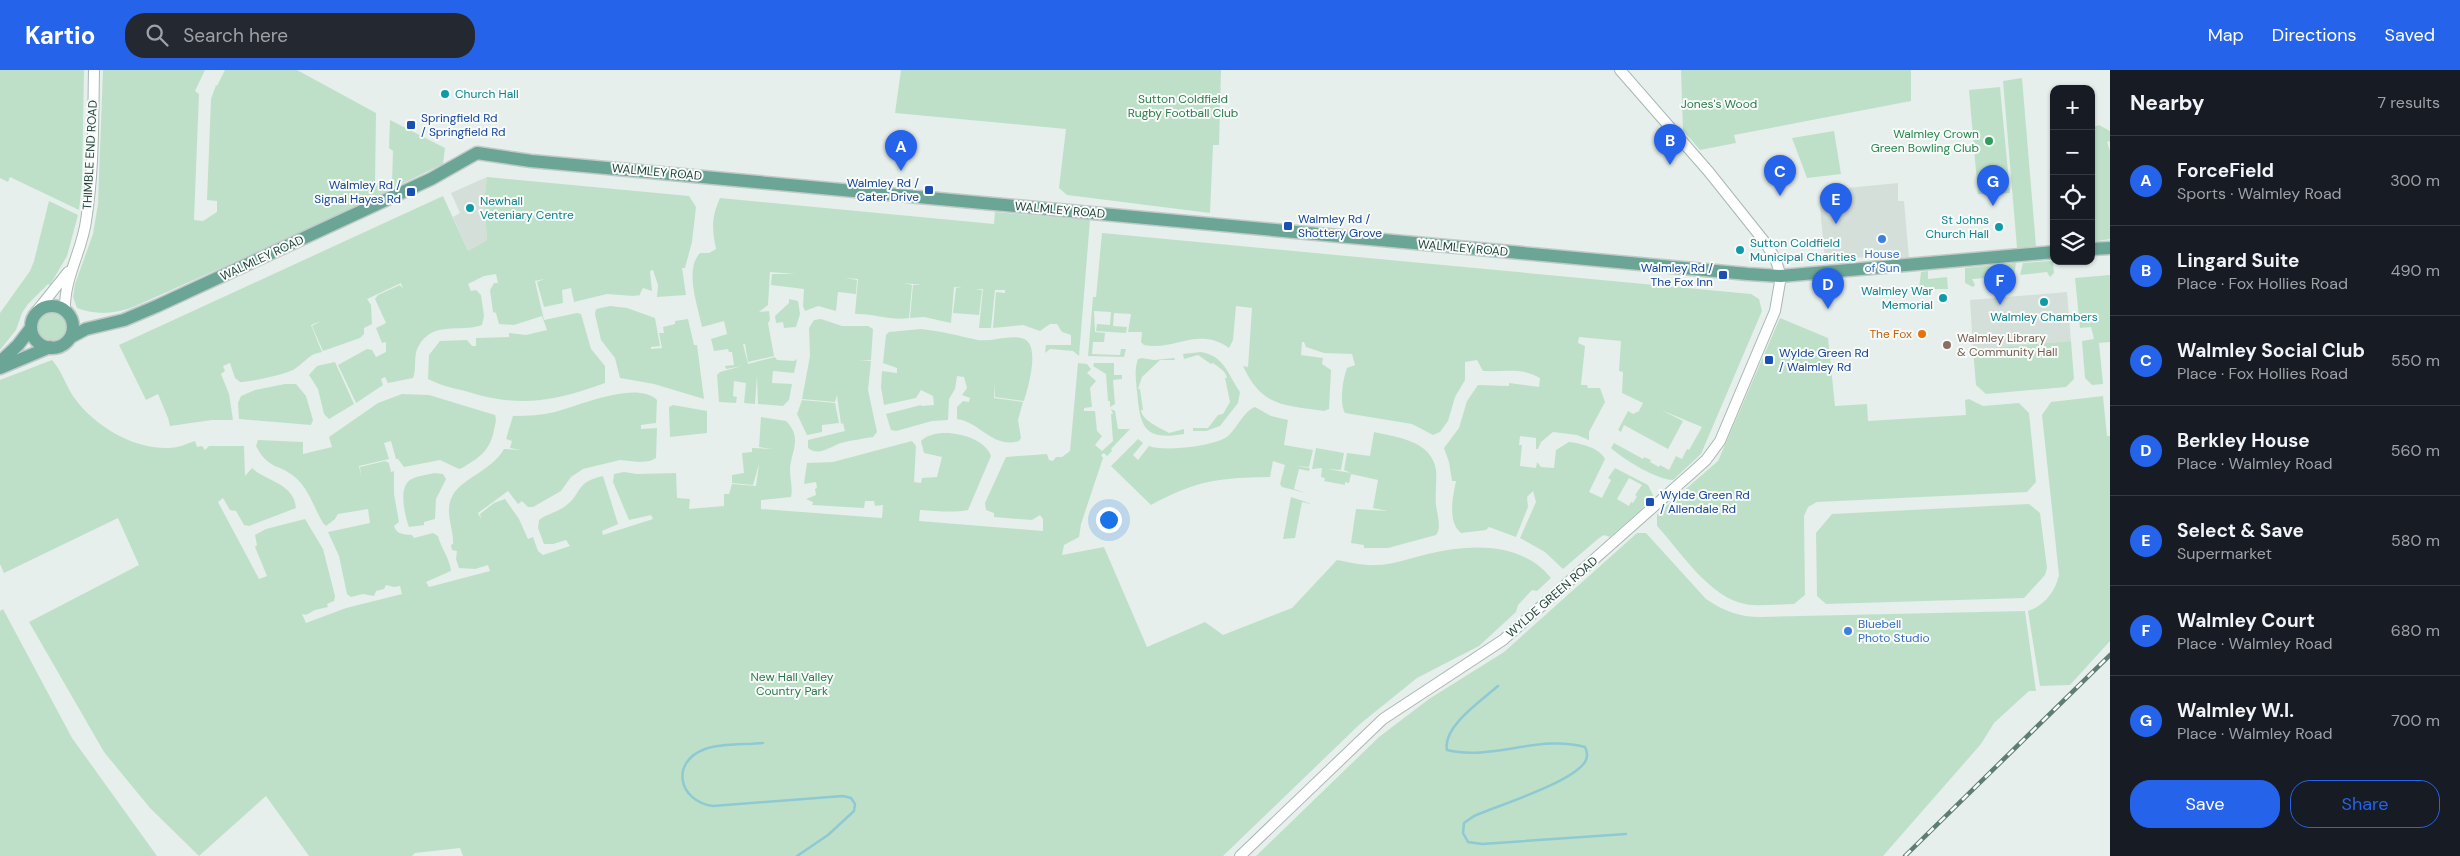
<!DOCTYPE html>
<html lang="en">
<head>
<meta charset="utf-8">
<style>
	:root { --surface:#171b24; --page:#242831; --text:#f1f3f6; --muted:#9ea1a6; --line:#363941; --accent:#2563eb }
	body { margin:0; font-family:"DM Sans",sans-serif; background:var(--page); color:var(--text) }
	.controls { position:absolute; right:15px; top:15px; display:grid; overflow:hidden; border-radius:10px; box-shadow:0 1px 4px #0004 }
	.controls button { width:45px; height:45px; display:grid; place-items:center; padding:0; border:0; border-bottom:1px solid var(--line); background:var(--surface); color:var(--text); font:25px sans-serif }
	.you { position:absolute; left:1108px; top:449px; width:18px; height:18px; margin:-12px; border:4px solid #fff; border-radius:50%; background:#1a73e8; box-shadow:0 0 0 8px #1a73e833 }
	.badge { display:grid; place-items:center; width:32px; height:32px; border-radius:50%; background:var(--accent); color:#fff; font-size:16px; font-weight:700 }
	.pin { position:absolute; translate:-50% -41px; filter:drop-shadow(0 1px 2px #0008) }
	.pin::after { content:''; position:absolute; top:26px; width:18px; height:15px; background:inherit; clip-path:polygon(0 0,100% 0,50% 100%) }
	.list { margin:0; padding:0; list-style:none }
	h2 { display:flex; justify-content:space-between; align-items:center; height:65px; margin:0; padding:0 20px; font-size:21px }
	h2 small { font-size:16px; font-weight:400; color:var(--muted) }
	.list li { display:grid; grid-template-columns:32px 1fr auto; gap:15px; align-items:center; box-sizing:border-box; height:90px; padding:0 20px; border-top:1px solid var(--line) }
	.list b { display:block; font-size:19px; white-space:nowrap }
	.list p { margin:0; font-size:16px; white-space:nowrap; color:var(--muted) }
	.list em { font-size:16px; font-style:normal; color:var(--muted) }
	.actions { display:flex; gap:10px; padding:15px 20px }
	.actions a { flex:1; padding:11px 0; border:1px solid var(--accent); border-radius:20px; text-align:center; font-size:18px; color:var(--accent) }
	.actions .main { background:var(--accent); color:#fff }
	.icon { flex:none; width:28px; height:28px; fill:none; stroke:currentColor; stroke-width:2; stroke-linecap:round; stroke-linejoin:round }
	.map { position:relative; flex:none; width:2110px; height:786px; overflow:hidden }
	header { display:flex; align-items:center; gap:30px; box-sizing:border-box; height:70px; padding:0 25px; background:var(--accent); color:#fff }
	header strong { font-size:24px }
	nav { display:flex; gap:28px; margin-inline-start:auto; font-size:18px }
	.search { width:350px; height:45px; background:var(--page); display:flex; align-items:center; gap:12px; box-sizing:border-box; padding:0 18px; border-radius:20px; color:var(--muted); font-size:19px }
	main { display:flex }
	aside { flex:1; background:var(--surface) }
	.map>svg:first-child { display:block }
	.built { fill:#d4dfda }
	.green { fill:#bfe0c8; fill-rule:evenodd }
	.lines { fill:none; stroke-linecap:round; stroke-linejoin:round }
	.stream { stroke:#8ec9d4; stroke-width:2.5 }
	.minor-casing { stroke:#a8b8b2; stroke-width:12 }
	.major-casing { stroke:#c2cac8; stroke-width:15 }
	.minor { stroke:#fff; stroke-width:10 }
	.major { stroke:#6aa596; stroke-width:12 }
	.rail-casing { stroke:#5f7d75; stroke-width:4.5 }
	.rail { stroke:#f7fbf9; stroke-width:2.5; stroke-dasharray:8; stroke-linecap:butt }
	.culture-dot { fill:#0f9aa8; stroke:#f7fbf9; stroke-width:2 }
	.transit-dot { fill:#1a4fb4; stroke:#f7fbf9; stroke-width:2 }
	.leisure-dot { fill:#2e9e5b; stroke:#f7fbf9; stroke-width:2 }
	.shop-dot { fill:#3f7fe0; stroke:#f7fbf9; stroke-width:2 }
	.food-dot { fill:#e8710a; stroke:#f7fbf9; stroke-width:2 }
	.education-dot { fill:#8d6e63; stroke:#f7fbf9; stroke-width:2 }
	.labels { text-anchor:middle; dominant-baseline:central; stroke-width:4; stroke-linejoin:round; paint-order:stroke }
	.culture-label { font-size:12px; fill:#0d838f; stroke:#f7fbf9; text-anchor:start }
	.park-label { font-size:12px; fill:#2d7a4b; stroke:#f7fbf9 }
	.transit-label { font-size:12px; fill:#164399; stroke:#f7fbf9; text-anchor:start }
	.leisure-label { font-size:12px; fill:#27864d; stroke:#f7fbf9; text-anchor:end }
	.street-label { font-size:12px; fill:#24423a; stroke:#f7fbf9 }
	.shop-label { font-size:12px; fill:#366cbe; stroke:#f7fbf9 }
	.food-label { font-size:12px; fill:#c56008; stroke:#f7fbf9; text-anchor:end }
	.education-label { font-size:12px; fill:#785e54; stroke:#f7fbf9; text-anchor:start }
</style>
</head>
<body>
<header>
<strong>Kartio</strong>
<div class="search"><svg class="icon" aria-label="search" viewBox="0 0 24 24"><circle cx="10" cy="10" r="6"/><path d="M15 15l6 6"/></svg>Search here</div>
<nav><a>Map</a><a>Directions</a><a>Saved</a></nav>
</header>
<main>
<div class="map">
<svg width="2110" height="786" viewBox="0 0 2110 786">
	<rect width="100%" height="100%" fill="#e6efeb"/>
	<path class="built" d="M487,107L484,131L487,170L468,181L453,147L460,143L451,123Z
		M1898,113V131H1904L1909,188L1902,189L1895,185L1825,190L1819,126L1825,122L1847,118Z
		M2067,222L2071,271L1973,279L1970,230Z"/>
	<path class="green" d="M0,0H84L82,114L79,140L10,107L8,112L0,108Z
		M103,0H205L195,21L199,24L194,150L203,151L217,142V131L207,130L211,29L216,15L217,16L225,0H297L376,43L375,113H392L393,81L389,78L390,50L445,78L443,94L306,160L131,238C112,244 96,245 77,238L73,227L75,214L93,164L98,134Z
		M901,0H1221L1219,75H1213L1210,143L1067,125L1059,118L1066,59L895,43Z
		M1681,0H1911V31L1734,65L1736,73L1700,80L1683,60Z
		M2022,8L2036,176L2017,178L2003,11Z
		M2000,17L2010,123L1978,124L1969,20Z
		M2099,55L2110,61V71L2107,72L2110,81V169L2091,172V58Z
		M1834,61L1841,104L1807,108L1792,68Z
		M487,107L689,126L696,137L692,172L685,198H682L686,225L657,227L658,215L653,200L650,201L652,221L643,218L639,226L638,225L634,226L607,224L574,232L571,218L562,220L563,233L544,237L537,212L544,209L535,211L544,250L577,243L581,244L591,279L605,296V313C553,332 518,338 465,321C452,318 440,315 428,309L429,285L440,271L467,270L472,276H476V268L509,267V263L526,265L547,260L542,246L514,255L499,254L496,243L493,242L490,220L494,213H498L496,204L484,206L468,214L471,221L476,220L481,225L484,246L482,255C459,263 432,250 418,277C413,287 417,299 413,308L388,313L385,307L381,309L383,315L356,333L338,295L367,279L372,280L376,287L386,282V272L382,273L376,258L386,253L375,229L378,225L400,215L403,219L401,213L367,229L371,235L372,254L364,258V264L360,268L323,281L312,256L321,251L311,255L322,282C309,284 306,291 296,298C290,304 249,312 240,312L235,308L230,293L223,296L225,301L221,304L229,324L233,350H212L170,356L168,348L158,324L146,330L119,275L443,126L468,181L487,170L484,131Z
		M720,128L994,154L995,142L1090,150L1079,286L1073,281L1050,279L1045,283L1046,275H1071V265L1062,262L1057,254H1050L1040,261L1023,255L993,258L996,222L1005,223V220H995L991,258H979L983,219H975L982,220L979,245L953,243L956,218H962L954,217L951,253L924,247L910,248L913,215H922L904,213L912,215L909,248C890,251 874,243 855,244L858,209L845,208L857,210L856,224L838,222L836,241L818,236L805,241L803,236L804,219L771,215L772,204H795L770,202L768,235L759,242L769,241L770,250L768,253L774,286L748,292L745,274H743L748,294L775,287L777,290L794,291L797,289L794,303L773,301L772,313L792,314L789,330L783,336L758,334L757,306L755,334L744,333L746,313L734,311L733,326L737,327L736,333L719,332L717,305L720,302L742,296L726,299L725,296L734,295L732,282H729L728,279L714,281L711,269L727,264L724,251L702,257C698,236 684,200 700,183H709L716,179C712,159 711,148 720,128Z
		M49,131L78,145L67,186L50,215L48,214L28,234L22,243L16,260L0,280V243L30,201L34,191Z
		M1102,163L1751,224L1759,229L1762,241L1701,384L1673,410C1657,410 1623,389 1611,378L1614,373L1643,389L1644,387L1651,390L1650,392L1659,397L1660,395L1669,400L1676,386L1682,389L1687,379L1689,380L1702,357L1661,340L1683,351L1668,379L1624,355L1621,362L1618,360L1628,341L1633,344L1639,341L1643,333L1622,323L1623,302L1619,301L1621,271L1579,267L1578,273L1585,276L1581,315H1587L1588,318H1600L1605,332L1589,362V370L1577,365L1553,362L1541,372L1538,379H1536V368L1520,366L1519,375H1522L1520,396L1536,398L1537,392L1541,397L1554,398L1556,380L1569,372C1580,373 1600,378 1605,389L1589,422L1602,428L1611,410L1608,408L1615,398L1648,415L1653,425L1652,430L1610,467L1604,465L1599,468L1563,499L1545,482L1520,468L1536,432L1533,421L1527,427L1528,437L1516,467L1489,457L1486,460L1461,463C1447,452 1453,426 1456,411H1452L1449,392L1444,378L1459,358L1467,331L1478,315L1509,316V313L1539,317L1540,308C1522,297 1503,302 1483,301L1477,290L1465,292V310L1455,327L1448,351L1440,362L1433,365L1412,354L1345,343C1339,334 1343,308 1347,298L1355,295L1352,284L1324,283L1306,277L1304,272H1302L1301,285L1323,288L1322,294L1331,300L1329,339L1324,341C1283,335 1262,337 1243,296L1248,297L1252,238L1236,236L1233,270L1229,278C1198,256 1176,281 1144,275L1141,272L1142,262H1128L1131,244L1114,243L1113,256L1127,257L1126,263L1096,261L1097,254L1110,255L1111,242L1094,241L1095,262L1105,263L1104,272H1093L1092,284L1120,285L1121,279H1126L1124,287L1088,286L1093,227H1096ZM1629,408L1642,415L1635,425L1637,426L1633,433L1631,432L1629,436L1617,429Z
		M2050,191L2053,192L2054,203L2050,207L2047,202L2020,205L2023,193Z
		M2016,193L2014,206L1972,209L1975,215L1973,217L1965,213V198Z
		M1928,201V209L1947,207L1948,219H1919L1921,202Z
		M2110,205V272L2099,273L2103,314L2092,315L2085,308L2082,271L2094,269L2091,257L2080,258L2075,208Z
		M789,229L798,231L800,244L796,257L784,258L783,252L776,253L775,246L789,233Z
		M610,236L627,238L655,248L660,276L651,277V279L662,278L659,263H664L663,257L675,254V251L688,249L694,275H697L704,329L654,314L620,308L615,288L601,270L595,244L596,239Z
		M37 257a15 15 0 1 1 30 0a15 15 0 1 1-30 0Z
		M1780,248L1828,268L1835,336L1867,334L1868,351L1966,345L1965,330L1969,329L1983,336L2019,333L2029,343L2036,412L2027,422L1817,432L1808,437L1804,446L1805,525L1794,534C1778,534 1760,537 1745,534C1709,527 1681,482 1657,456V444L1718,391Z
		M821,249L842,256H868L873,259L871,290H860L871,291L868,320L877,362L873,367C862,369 852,370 841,373C831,376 819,387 808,378V370L845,361L843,353L841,354L837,325L835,332L802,329L810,286L809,258L814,250Z
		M921,259C940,261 960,266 978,270C992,272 1007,265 1021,268C1042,271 1028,318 1024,331L995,327V313L994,328L1023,332L1018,350L1021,368L1019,371C993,379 980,352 957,349V337L963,331L969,332L970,328L962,325L967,318L964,307L957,306L955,319L949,329L948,350L932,351L896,361L891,360L886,344L921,335L922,336L934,335L933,326L921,320L916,328L884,335L881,317L882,301L897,303V298L883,293L886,265L889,262Z
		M2071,271L2074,309L2066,317L1986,324L1976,315L1973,279Z
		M1201,282C1225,286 1228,305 1240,322L1238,333L1220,356L1206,361H1193V358H1208L1218,345L1223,344L1230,332L1225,308H1227C1226,301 1218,297 1213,293L1211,294L1198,285L1184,289L1183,284Z
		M1142,288L1154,290L1174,288L1175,290H1160L1142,307L1138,319H1140L1143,340H1141C1142,351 1161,358 1169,363L1184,359V364C1144,371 1140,357 1137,321C1136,310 1134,300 1138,289Z
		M52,290C62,301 65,314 73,326C94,356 132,379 169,378C178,378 186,374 195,371L197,377L202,376L205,380L209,376H244L245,406L252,398C267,412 294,413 296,438L249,456L244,455L236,441L230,440L223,428L218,432L259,509L267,506L255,477L257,475L255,465L266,459L305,449L323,479L335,526L334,531L327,534L328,537L315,540L306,545L302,544L306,553L346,538L402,524L400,516L394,517L386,515L384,519L376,521L374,526L363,524L351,527L347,524L339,486L328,462L370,453L368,439L338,444L335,449L326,456L323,453C315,440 309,420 297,409C280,393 269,401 256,376L258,370L303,372V384L332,377L329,367L378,333L402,324L429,325L495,345C497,350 495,354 494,360C490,381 479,388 462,398L459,399L440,390L404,397L398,389H396L391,371L384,373L389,389L359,396L361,406L360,397L385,391L389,393L391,402L394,401V424L399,452L394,456C397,465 403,464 412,465L414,468L433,463L438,466C441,478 450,489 451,501L426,512L429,517L490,501L488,495L475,499L459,498L456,489L457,481L452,480L451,475L453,474C454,460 445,444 451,429C458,409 491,402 504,379L521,380L510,378L512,371L506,369L513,346C527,346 542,345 555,342C579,336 636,310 657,330L656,353L641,355V359L657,358L656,388L650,391L639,392L620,390L583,399L571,407L561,421L533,437H528L522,431L518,434L508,421L478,443L481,449L480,444L494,433L505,429L519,449L528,469L533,467L538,481L543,485L570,476L566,470L553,474H544L538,458L539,450C547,444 557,442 564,437C584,423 573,413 603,406L618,454L602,461L603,465L653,449L651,445L629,450L613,412L614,404L624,402L637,404L676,403L677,428L690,429L689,439L724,436V424H729L732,414L756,416L759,394L753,415L732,413V405L744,403L742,383L752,382V378L772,379L759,377L761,347L786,351C803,368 791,381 790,399C790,409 793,418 791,427L761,430V439L882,448L883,435L875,436L874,431H865L864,438L812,435L813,432L806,429L816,425L815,419L817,418L816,412L804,414L807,393L833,392L912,371L916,376L914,412L921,413L922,408L937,407L942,387L924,383L921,371C937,355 984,365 991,386L968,440C954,443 936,441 920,440L919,451L1043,461V449L1040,445L1032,450L994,447V443L986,440L985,433L1006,387L1047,384L1049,390L1053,391L1056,387H1062L1070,381L1078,293L1087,294L1091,299L1087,303L1096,311L1090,318L1092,337L1084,338V341H1095L1097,361L1102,366L1095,375L1102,381L1113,371L1111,344H1113L1111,339L1115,341L1118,359H1130L1111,379L1112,381L1107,386L1104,383L1101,385L1103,388L1081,454L1079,467L1064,475L1062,485L1104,477L1147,577L1205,552L1223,565L1292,538L1337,490C1349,492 1363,496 1375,495C1394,495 1413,487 1432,483C1472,474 1522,472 1551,508L1537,521L1532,520L1518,535L1516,542L1479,576L1417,608L1360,654L1223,786H463L460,778L415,783L412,786H309L266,726L199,786L150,738L104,682L29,552L139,495L118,448L4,503L0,494V310Z
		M335,292L354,334L329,349L324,344L318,319L309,305L317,296Z
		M1094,293H1114V305H1122V309L1113,310L1115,334L1110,337V331H1108L1106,304L1093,296Z
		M285,314H296L306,326L313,350L311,355L239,349L238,333L241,326L255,320Z
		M2103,326L2107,366H2110V571L2070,615L2040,616L2028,541C2045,535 2055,522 2059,505L2042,345L2051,332Z
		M802,330L835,333L839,353L822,355V362L807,365L797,344Z
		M673,335L707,341V363L670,367L669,337Z
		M1255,337L1271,346L1288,350L1284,375L1313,380L1309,397L1295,396L1310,398L1309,401L1299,399L1294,419L1306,423L1282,417L1280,414L1285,395L1273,391L1270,407C1218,408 1197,410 1151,435L1111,396L1138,369L1143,373L1133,385L1138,390L1149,376C1163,382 1217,376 1228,366C1237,358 1244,341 1255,337Z
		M1374,362C1397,367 1432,371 1436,400C1437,412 1435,424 1436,435C1437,444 1442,458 1436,465L1388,478H1364V475L1351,473L1356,439L1388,441L1373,438L1378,410L1351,404L1349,413L1345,412V415L1324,411L1325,408L1321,407L1322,398L1312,399L1316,378L1344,383L1341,400L1327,399L1351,403L1344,400L1347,383L1370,386Z
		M434,403L443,404L446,409L436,429L435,449L424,452V455L409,457C405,446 398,418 410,410C416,406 427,405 434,403Z
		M1291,427L1312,434L1302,432L1295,468L1283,469Z
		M2029,434L2040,443L2047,498L2045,505L2024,528L1826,534L1817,526L1816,463L1832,444Z
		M1637,463H1646L1706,529C1724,541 1739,547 1761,547L2025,541L2036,621H2029L1994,653L1981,674L1883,786H1256L1379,667L1429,629L1504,582Z
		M3,539L72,668L157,786H0V541Z"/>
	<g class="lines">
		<path class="stream" d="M1498,616C1482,630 1442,657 1447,680C1493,691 1540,664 1585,677C1587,681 1588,687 1585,692C1571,713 1499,735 1474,746L1464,753L1463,763L1468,772L1482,774L1626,764
			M763,673C745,675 722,673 705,679C670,692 678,731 713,736L843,726L851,728L855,734L854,741L828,765L797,786"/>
		<g class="minor-casing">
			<path id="minor" d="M65,240C64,208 82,181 86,151C94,101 93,50 94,0
				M36,242L68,202
				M1240,786L1383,649L1503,570L1695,400L1706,390L1720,371L1775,241L1781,206L1775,188L1764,171L1709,102L1620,0"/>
		</g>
		<g class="major-casing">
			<path id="major" d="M2091,179L2110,178
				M31 257a21 21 0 1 1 42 0a21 21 0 1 1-42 0Z
				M71,267L86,259L124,250L157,236L431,109L477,83L531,91L1748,204L1781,206L2054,182
				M0,292L18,275L31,258
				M0,298L50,277"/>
		</g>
		<use href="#minor" class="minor"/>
		<use href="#major" class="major"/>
		<g class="rail-casing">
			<path id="rail" d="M1905,786L2110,585"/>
		</g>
		<use href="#rail" class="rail"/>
	</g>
	<g class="culture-dot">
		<circle cx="445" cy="24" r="5"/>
		<circle cx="470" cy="138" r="5"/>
		<circle cx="1999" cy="157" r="5"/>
		<circle cx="1740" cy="180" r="5"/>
		<circle cx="1943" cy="228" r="5"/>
		<circle cx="2044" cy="232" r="5"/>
	</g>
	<g class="transit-dot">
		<rect x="406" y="50" width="10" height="10" rx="2.5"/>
		<rect x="924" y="115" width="10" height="10" rx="2.5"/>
		<rect x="406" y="117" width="10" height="10" rx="2.5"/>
		<rect x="1283" y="151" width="10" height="10" rx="2.5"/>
		<rect x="1718" y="200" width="10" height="10" rx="2.5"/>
		<rect x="1764" y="285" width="10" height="10" rx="2.5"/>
		<rect x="1645" y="427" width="10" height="10" rx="2.5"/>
	</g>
	<circle class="leisure-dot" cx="1989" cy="71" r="5"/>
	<g class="shop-dot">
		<circle cx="1882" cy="169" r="5"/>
		<circle cx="1848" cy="561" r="5"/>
	</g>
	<circle class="food-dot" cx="1922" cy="264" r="5"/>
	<circle class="education-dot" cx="1947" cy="275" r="5"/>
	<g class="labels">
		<g class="culture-label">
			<text x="455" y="24">Church Hall</text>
			<text x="480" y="131">Newhall<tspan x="480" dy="14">Veteniary Centre</tspan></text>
			<text x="1989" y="150" text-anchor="end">St Johns<tspan x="1989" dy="14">Church Hall</tspan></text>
			<text x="1750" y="173">Sutton Coldfield<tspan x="1750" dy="14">Municipal Charities</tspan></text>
			<text x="1933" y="221" text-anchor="end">Walmley War<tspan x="1933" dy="14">Memorial</tspan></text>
			<text x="2044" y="247" text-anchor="middle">Walmley Chambers</text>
		</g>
		<g class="park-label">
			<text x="1183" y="29">Sutton Coldfield<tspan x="1183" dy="14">Rugby Football Club</tspan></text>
			<text x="1719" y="34">Jones's Wood</text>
			<text x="792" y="607">New Hall Valley<tspan x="792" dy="14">Country Park</tspan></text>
		</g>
		<g class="transit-label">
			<text x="421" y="48">Springfield Rd<tspan x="421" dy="14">/ Springfield Rd</tspan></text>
			<text x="919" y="113" text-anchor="end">Walmley Rd /<tspan x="919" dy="14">Cater Drive</tspan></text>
			<text x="401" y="115" text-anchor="end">Walmley Rd /<tspan x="401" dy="14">Signal Hayes Rd</tspan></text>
			<text x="1298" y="149">Walmley Rd /<tspan x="1298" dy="14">Shottery Grove</tspan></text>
			<text x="1713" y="198" text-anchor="end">Walmley Rd /<tspan x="1713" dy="14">The Fox Inn</tspan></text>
			<text x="1779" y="283">Wylde Green Rd<tspan x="1779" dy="14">/ Walmley Rd</tspan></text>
			<text x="1660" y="425">Wylde Green Rd<tspan x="1660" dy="14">/ Allendale Rd</tspan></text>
		</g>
		<g class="leisure-label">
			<text x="1979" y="64">Walmley Crown<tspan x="1979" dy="14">Green Bowling Club</tspan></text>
		</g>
		<g class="street-label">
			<text transform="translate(90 85) rotate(-87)">THIMBLE END ROAD</text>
			<text transform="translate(657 102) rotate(5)">WALMLEY ROAD</text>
			<text transform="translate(1060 140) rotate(5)">WALMLEY ROAD</text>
			<text transform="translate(1463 178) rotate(5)">WALMLEY ROAD</text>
			<text transform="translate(262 188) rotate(-25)">WALMLEY ROAD</text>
			<text transform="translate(1552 527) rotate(-41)">WYLDE GREEN ROAD</text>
		</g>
		<g class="shop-label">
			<text x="1882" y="184">House<tspan x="1882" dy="14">of Sun</tspan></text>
			<text x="1858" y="554" text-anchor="start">Bluebell<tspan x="1858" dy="14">Photo Studio</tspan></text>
		</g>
		<g class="food-label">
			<text x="1912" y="264">The Fox</text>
		</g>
		<g class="education-label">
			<text x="1957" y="268">Walmley Library<tspan x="1957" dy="14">&amp; Community Hall</tspan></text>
		</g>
	</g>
</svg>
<div class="controls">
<button>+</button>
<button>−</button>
<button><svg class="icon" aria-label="locate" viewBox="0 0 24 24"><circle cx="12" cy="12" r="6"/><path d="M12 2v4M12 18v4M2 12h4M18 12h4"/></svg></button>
<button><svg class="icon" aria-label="layers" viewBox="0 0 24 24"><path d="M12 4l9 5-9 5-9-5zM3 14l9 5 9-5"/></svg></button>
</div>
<div class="you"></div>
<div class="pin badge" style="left:901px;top:101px">A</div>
<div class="pin badge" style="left:1670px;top:95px">B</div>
<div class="pin badge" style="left:1780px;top:126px">C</div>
<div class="pin badge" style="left:1828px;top:239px">D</div>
<div class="pin badge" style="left:1836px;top:154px">E</div>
<div class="pin badge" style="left:2000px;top:235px">F</div>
<div class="pin badge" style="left:1993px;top:136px">G</div>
</div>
<aside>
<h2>Nearby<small>7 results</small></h2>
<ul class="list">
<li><span class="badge">A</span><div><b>ForceField</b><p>Sports · Walmley Road</p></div><em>300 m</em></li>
<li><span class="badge">B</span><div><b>Lingard Suite</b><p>Place · Fox Hollies Road</p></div><em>490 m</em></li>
<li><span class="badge">C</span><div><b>Walmley Social Club</b><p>Place · Fox Hollies Road</p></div><em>550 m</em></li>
<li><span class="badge">D</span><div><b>Berkley House</b><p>Place · Walmley Road</p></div><em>560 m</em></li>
<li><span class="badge">E</span><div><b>Select &amp; Save</b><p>Supermarket</p></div><em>580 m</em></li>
<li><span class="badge">F</span><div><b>Walmley Court</b><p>Place · Walmley Road</p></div><em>680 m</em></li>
<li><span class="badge">G</span><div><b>Walmley W.I.</b><p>Place · Walmley Road</p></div><em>700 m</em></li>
</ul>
<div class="actions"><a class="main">Save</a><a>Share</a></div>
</aside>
</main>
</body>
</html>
